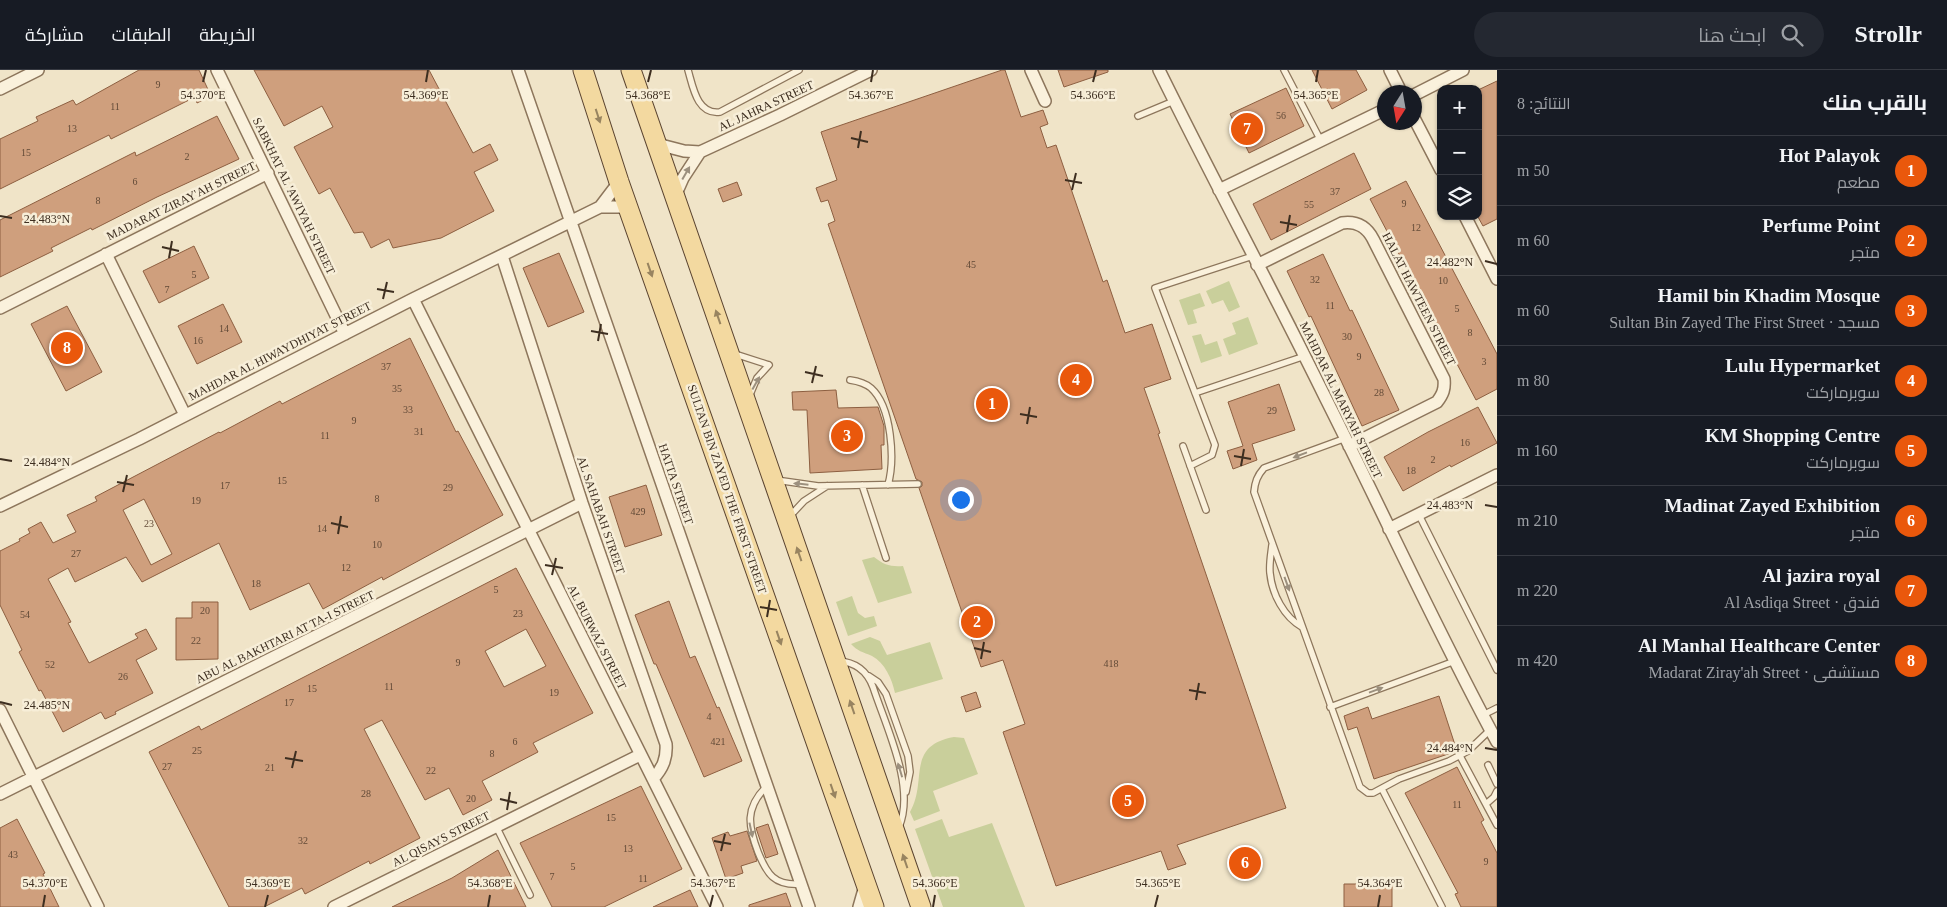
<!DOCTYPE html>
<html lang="ar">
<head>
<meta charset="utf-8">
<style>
	:root { --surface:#171b24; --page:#242831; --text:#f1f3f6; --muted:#9ea1a6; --line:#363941; --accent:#ea580c }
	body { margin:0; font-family:"Times New Roman",Cairo,serif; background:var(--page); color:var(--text); direction:rtl }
	.controls { position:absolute; right:15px; top:15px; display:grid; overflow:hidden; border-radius:10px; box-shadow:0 1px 4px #0004 }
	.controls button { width:45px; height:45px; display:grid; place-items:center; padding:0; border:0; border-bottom:1px solid var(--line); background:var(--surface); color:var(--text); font:25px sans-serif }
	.compass { position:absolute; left:1377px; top:15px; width:45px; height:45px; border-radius:50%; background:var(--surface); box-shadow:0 1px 4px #0004; rotate:191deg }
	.you { position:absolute; left:960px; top:429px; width:18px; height:18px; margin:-12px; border:4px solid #fff; border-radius:50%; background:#1a73e8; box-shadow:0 0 0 8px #1a73e833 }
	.badge { display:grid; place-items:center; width:32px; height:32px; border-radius:50%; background:var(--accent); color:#fff; font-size:16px; font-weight:700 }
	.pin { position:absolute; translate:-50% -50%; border:2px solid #fff; box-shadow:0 1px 5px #0006 }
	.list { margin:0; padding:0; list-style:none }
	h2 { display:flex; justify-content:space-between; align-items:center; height:65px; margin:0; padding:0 20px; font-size:21px }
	h2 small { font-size:16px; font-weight:400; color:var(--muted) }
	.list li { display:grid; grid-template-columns:32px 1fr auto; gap:15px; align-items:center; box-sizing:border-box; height:70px; padding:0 20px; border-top:1px solid var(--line) }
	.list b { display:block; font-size:19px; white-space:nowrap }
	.list p { margin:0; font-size:16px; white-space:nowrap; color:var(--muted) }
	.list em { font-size:16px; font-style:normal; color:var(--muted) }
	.icon { flex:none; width:28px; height:28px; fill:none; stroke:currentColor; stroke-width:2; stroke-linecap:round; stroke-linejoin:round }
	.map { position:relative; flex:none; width:1497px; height:837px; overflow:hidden; direction:ltr }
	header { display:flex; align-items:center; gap:30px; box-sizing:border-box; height:70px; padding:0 25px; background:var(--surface); border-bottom:1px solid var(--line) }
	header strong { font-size:24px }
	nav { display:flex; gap:28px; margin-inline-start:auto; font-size:18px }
	.search { width:350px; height:45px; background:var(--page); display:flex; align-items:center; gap:12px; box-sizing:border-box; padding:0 18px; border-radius:28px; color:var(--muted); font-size:19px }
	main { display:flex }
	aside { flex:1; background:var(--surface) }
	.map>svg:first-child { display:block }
	.green { fill:#c9cf9b }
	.building { fill:#cf9f7d; stroke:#8d5f41; fill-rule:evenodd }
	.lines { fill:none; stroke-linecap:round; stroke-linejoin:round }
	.lane-casing { stroke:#8d765c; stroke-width:8 }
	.street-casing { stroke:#8d765c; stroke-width:14 }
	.primary-casing { stroke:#5b4430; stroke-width:21 }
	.lane { stroke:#faf1dc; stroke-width:5.5 }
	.street { stroke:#faf1dc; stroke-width:11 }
	.primary { stroke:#f3d9a0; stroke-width:19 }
	.oneway { fill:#988460 }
	.oneway2 { fill:#9c907e }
	.ticks { fill:none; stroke:#3d2e20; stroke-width:2 }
	.labels { text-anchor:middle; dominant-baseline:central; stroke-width:5; stroke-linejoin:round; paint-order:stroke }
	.number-label { font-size:10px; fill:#624a37 }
	.street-label { font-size:12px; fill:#3d2e20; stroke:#f7eed8 }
	.ticks-label { font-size:12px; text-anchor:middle; fill:#3d2e20; stroke:#f7eed8; stroke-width:5; stroke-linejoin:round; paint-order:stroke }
</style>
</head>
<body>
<header>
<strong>Strollr</strong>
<div class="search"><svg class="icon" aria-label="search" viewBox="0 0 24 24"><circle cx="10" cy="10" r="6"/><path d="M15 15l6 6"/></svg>ابحث هنا</div>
<nav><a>الخريطة</a><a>الطبقات</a><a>مشاركة</a></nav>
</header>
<main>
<aside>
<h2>بالقرب منك<small>النتائج: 8</small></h2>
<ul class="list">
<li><span class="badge">1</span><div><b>Hot Palayok</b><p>مطعم</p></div><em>50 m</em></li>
<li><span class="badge">2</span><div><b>Perfume Point</b><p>متجر</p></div><em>60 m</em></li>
<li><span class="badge">3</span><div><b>Hamil bin Khadim Mosque</b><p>مسجد · Sultan Bin Zayed The First Street</p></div><em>60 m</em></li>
<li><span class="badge">4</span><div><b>Lulu Hypermarket</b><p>سوبرماركت</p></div><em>80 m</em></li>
<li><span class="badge">5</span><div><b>KM Shopping Centre</b><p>سوبرماركت</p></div><em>160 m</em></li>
<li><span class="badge">6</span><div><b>Madinat Zayed Exhibition</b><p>متجر</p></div><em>210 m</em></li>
<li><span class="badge">7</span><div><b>Al jazira royal</b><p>فندق · Al Asdiqa Street</p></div><em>220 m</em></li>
<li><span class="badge">8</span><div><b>Al Manhal Healthcare Center</b><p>مستشفى · Madarat Ziray'ah Street</p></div><em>420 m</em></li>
</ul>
</aside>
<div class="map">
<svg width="1497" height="837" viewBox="0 0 1497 837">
	<rect width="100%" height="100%" fill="#f0e4c8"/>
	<path class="green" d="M1229,211L1240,237L1229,242L1223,230L1212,234L1206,221Z
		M1200,223L1205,236L1193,240L1197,253L1188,255L1179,230Z
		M1248,247L1258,274L1229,285L1223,269L1236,264L1232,253Z
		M1201,264L1205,275L1217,271L1222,286L1201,293L1192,266Z
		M874,487C884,495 891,497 903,496L912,523L878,533L862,490Z
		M852,526L858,543L865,548L874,546L877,556L848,566L836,532Z
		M870,567L880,571L887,585L930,572L943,609L895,623C892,609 885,593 872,586C863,582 857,581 851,574Z
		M954,667L964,668L978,704L933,721L940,741L914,751L910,742C928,711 905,676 954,667Z
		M942,749L949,767L992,753L1025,837H943L915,759Z"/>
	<path class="building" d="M139,0H199L211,26L197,33L195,27L111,69L109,65L0,119V69L38,51L36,47L73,30L76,35Z
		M254,0H429L473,83L490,74L498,90L474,102L494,141L441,168L393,178L389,169L371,178L363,162L354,163L330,118L319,124L294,77L333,57L322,36L284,56Z
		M1002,0H1005L1021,47L1043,40L1048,54L1040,57L1047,78L1056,75L1103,212L1107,210L1125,263L1152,254L1171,309L1144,318L1160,363L1158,364L1286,738L1177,775L1186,794L1168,800L1161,781L1056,816L1003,662L1025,654L1003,590L981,597L919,418L922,416V412L916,409L828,154L835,151L828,130L821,132L816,118L837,110L821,62Z
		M1058,0H1108V2L1064,17Z
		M1312,0H1356L1367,20L1332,39Z
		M1497,11V149L1483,156L1478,147V20Z
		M1286,18L1304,56L1249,83L1230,44Z
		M217,46L239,89L157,127L92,160L91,158L51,178L53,181L0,207V150L135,82L136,86Z
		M1354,83L1371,119L1271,170L1253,134Z
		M1406,111L1497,284V319L1476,330L1370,129Z
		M737,112L742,125L723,132L718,119Z
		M194,176L209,208L159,233L143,201Z
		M559,183L584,242L548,257L523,198Z
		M1323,184L1350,241L1352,240L1399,340L1362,356L1311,246L1309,247L1287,201Z
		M223,234L242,272L197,294L178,256Z
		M67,236L102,302L66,321L31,254Z
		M410,268L456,362L458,361L503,445L383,510L382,507L323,539L309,513L250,540L219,473L142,512L126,487L75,512L68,498L48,509L71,552L68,553L89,593L138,568L135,564L146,559L157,579L136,590L153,623L115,642L116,644L105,649L101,642L63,662L41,620L39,621L19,582L22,580L0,535V481L20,471L19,469L30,463L28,459L41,452L53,473L76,462L67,445L97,431L95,427L219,362L220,363L280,331L282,334ZM144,429L172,484L151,495L123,440Z
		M1279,314L1295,360L1252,374L1257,390L1233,399L1227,381L1243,376L1228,332Z
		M836,320L838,338L878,337L884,356V375H881L882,399L810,403L807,340H793L792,322Z
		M1478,337L1497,373L1451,397L1450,395L1403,421L1384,387L1428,362Z
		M646,415L662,465L625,477L609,427Z
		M516,498L593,643L533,673L538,682L482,711L492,730L463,745L449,718L425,730L382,650L364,659L420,768L370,794L369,791L305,824L302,818L264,837H229L149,682L199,656L201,660ZM526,559L546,596L504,617L485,581Z
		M669,531L690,588L695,586L717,638L719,637L742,691L704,707L656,594H654L635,545Z
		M192,532H218V589L176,590V548H192Z
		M976,622L981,637L966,642L961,627Z
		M1439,626L1457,681L1374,709L1357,657L1348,660L1344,646L1368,637L1372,649Z
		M1457,697L1484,750L1481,752L1497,783V837H1461L1455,824L1458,823L1405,723Z
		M641,716L682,799L604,837H552L520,773Z
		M17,749L45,803L43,804L59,837H0V758Z
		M768,754L778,784L766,788L756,758Z
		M747,761L757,791L741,796L743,803L726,809L712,768L728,762L730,766Z
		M498,780L526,837H392L452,808Z
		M1344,814H1392V837H1344Z
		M690,820L698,837H653Z
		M786,823L791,837H749V835Z"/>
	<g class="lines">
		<g class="lane-casing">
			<path id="lane" d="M688,0C693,17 697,45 720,42L799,0
				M1284,0L1321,71
				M1138,46L1174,31
				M735,284L769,295
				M850,310C857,311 865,313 871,318C892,337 895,390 888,415
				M1195,323L1305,286
				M749,327L757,308L769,295
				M1346,368L1264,398C1257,406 1255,412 1254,422L1360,717L1368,723H1373L1399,709L1449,691L1468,681L1490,660
				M1183,376L1206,440
				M1190,396L1212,385L1215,375L1155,218L1253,186
				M776,410L818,416L918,414
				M862,415L886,488
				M1419,445L1497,600
				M790,446L804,431L827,416
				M1272,475C1271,484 1269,494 1270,503C1272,524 1284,547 1302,557
				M838,591C856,592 867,601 873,617C886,657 916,717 899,757
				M869,606L878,612L886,624L908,686L910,702L906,722
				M1330,637L1455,591
				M1483,645L1497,638
				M1460,686L1497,755
				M1488,695L1497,714
				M766,717C745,738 748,756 758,782C767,804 774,816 801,814
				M1382,719L1442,837
				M1486,734L1494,727L1497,721
				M496,756L530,825"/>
		</g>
		<g class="street-casing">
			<path id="street" d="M217,0L345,264
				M518,0L809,837
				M1031,0L1045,31
				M1159,0C1213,110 1271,217 1325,327C1383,442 1436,559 1497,672
				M1390,0L1401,22
				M0,19L38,0
				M1414,25L1463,0
				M1414,48L1441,100
				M657,74L684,81L700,82L780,45L871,0
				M1219,120L1384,40
				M675,126L683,108L700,82
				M600,137H628
				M1465,146L1497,209
				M106,184L185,345
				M502,186L582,433L666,674C667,688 663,698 653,709
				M1257,195L1342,153C1356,151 1366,156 1373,169L1444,309C1445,319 1443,324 1437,332L1349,376
				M413,229L717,837
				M0,238L268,103
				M0,436L139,369L413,229L600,137L619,112
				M1389,459L1497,405
				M0,640L98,837
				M0,724L582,433
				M334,837L640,685
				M859,837L865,816"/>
		</g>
		<g class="primary-casing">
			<path id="primary" d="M583,0L619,112L874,837
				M631,0L921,837"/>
		</g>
		<use href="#lane" class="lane"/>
		<use href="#street" class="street"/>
		<use href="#primary" class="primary"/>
	</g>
	<defs><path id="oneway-solid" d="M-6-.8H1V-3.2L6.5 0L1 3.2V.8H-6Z" transform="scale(1.25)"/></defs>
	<g class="oneway">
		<use href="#oneway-solid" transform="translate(598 46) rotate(72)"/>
		<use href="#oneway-solid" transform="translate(650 200) rotate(71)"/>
		<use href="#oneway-solid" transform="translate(718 247) rotate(-109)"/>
		<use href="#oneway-solid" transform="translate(799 484) rotate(-109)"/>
		<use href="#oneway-solid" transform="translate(779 568) rotate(71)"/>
		<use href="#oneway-solid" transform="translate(852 637) rotate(-109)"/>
		<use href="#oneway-solid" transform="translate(833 721) rotate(71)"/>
		<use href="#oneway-solid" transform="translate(905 791) rotate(-109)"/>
	</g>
	<g class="oneway2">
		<use href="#oneway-solid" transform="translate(686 103) rotate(-60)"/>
		<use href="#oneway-solid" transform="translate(756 313) rotate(-61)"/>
		<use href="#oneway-solid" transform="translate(1300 385) rotate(159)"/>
		<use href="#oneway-solid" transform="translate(801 414) rotate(-174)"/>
		<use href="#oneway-solid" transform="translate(1287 514) rotate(70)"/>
		<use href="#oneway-solid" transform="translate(1376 620) rotate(-20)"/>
		<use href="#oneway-solid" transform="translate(900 700) rotate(-107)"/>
		<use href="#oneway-solid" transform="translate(751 760) rotate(78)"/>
	</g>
	<path class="ticks" d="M203,12L206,0M426,12L428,0M648,12L651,0M871,12L873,0M1093,12L1096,0M1316,12L1318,0M851,68L868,72M858,78L861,61M1065,110L1082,113M1072,120L1076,103M0,146L12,148M1280,152L1297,155M1287,162L1290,145M162,177L179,181M169,188L172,171M1485,191L1497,194M377,219L394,222M383,229L387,212M591,261L608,264M598,271L601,254M805,302L823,306M812,313L816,296M1020,344L1037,347M1027,354L1030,337M1234,386L1251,389M0,389L12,391M1241,396L1244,379M117,412L134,415M123,422L127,405M1485,435L1497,437M331,453L348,457M338,464L341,446M545,495L563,498M552,505L556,488M760,537L777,540M767,547L770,530M974,578L991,582M981,589L984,572M1189,620L1206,623M1196,630L1199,613M0,632L12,635M1485,678L1497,680M285,688L303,691M292,698L296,681M500,729L517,733M507,740L510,722M714,771L731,774M721,781L725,764M43,837L45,825M265,837L268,825M488,837L490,825M710,837L713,825M933,837L935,825M1155,837L1158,825M1378,837L1380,825"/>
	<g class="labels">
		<g class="number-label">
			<text x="158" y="14">9</text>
			<text x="115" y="36">11</text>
			<text x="1281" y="45">56</text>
			<text x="72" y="58">13</text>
			<text x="26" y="82">15</text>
			<text x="187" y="86">2</text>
			<text x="135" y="111">6</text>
			<text x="1335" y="121">37</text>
			<text x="98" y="130">8</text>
			<text x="1404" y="133">9</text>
			<text x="1309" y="134">55</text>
			<text x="1416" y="157">12</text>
			<text x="971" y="194">45</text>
			<text x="194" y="204">5</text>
			<text x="1315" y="209">32</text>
			<text x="1443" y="210">10</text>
			<text x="167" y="219">7</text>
			<text x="1330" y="235">11</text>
			<text x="1457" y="238">5</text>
			<text x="224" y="258">14</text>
			<text x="1470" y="262">8</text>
			<text x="1347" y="266">30</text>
			<text x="198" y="270">16</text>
			<text x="1359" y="286">9</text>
			<text x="1484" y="291">3</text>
			<text x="386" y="296">37</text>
			<text x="397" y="318">35</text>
			<text x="1379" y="322">28</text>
			<text x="408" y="339">33</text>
			<text x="1272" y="340">29</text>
			<text x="354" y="350">9</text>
			<text x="419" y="361">31</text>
			<text x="325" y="365">11</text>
			<text x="1465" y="372">16</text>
			<text x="1433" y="389">2</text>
			<text x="1411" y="400">18</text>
			<text x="282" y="410">15</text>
			<text x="225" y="415">17</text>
			<text x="448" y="417">29</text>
			<text x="377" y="428">8</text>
			<text x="196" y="430">19</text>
			<text x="638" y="441">429</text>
			<text x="149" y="453">23</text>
			<text x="322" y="458">14</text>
			<text x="377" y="474">10</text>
			<text x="76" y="483">27</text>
			<text x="346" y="497">12</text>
			<text x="256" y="513">18</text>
			<text x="496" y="519">5</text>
			<text x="205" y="540">20</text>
			<text x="518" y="543">23</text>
			<text x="25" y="544">54</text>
			<text x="196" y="570">22</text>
			<text x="458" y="592">9</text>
			<text x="1111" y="593">418</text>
			<text x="50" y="594">52</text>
			<text x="123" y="606">26</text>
			<text x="389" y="616">11</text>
			<text x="312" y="618">15</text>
			<text x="554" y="622">19</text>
			<text x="289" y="632">17</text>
			<text x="709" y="646">4</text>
			<text x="515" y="671">6</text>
			<text x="718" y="671">421</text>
			<text x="197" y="680">25</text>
			<text x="492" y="683">8</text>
			<text x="167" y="696">27</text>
			<text x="270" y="697">21</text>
			<text x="431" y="700">22</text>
			<text x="366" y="723">28</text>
			<text x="471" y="728">20</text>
			<text x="1457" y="734">11</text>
			<text x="611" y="747">15</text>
			<text x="303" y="770">32</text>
			<text x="628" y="778">13</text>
			<text x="13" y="784">43</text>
			<text x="1486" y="791">9</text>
			<text x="573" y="796">5</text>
			<text x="552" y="806">7</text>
			<text x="643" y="808">11</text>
		</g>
		<g class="street-label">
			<text transform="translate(766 36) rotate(-25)">AL JAHRA STREET</text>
			<text transform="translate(294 126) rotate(64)">SABKHAT AL 'AWIYAH STREET</text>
			<text transform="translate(181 131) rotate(-26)">MADARAT ZIRAY'AH STREET</text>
			<text transform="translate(1419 229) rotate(63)">HALAT HAWTEEN STREET</text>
			<text transform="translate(280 281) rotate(-27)">MAHDAR AL HIWAYDHIYAT STREET</text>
			<text transform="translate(1341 330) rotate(64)">MAHDAR AL MARYAH STREET</text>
			<text transform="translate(676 414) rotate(71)">HATTA STREET</text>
			<text transform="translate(727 419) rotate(71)">SULTAN BIN ZAYED THE FIRST STREET</text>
			<text transform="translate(601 445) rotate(71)">AL SAHABAH STREET</text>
			<text transform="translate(285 567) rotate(-26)">ABU AL BAKHTARI AT TA-I STREET</text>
			<text transform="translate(597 567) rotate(63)">AL BURWAZ STREET</text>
			<text transform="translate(441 769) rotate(-27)">AL QISAYS STREET</text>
		</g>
	</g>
	<g class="ticks-label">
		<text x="203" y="29">54.370°E</text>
		<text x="426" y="29">54.369°E</text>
		<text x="648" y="29">54.368°E</text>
		<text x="871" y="29">54.367°E</text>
		<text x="1093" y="29">54.366°E</text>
		<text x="1316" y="29">54.365°E</text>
		<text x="47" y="153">24.483°N</text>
		<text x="1450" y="196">24.482°N</text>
		<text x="47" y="396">24.484°N</text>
		<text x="1450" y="439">24.483°N</text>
		<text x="47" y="639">24.485°N</text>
		<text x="1450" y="682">24.484°N</text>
		<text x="45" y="817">54.370°E</text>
		<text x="268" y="817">54.369°E</text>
		<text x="490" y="817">54.368°E</text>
		<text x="713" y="817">54.367°E</text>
		<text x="935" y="817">54.366°E</text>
		<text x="1158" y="817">54.365°E</text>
		<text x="1380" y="817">54.364°E</text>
	</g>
</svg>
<div class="controls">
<button>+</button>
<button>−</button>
<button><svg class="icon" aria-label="layers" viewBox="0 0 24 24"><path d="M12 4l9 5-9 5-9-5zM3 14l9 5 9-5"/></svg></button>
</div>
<svg class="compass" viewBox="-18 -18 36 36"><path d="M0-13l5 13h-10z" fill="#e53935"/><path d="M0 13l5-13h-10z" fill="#9ea1a6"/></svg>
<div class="you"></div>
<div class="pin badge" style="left:992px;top:334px">1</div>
<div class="pin badge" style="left:977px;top:552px">2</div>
<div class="pin badge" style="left:847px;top:366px">3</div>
<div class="pin badge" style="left:1076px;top:310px">4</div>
<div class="pin badge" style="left:1128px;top:731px">5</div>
<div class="pin badge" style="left:1245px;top:793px">6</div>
<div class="pin badge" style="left:1247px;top:59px">7</div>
<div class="pin badge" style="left:67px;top:278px">8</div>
</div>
</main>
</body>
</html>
